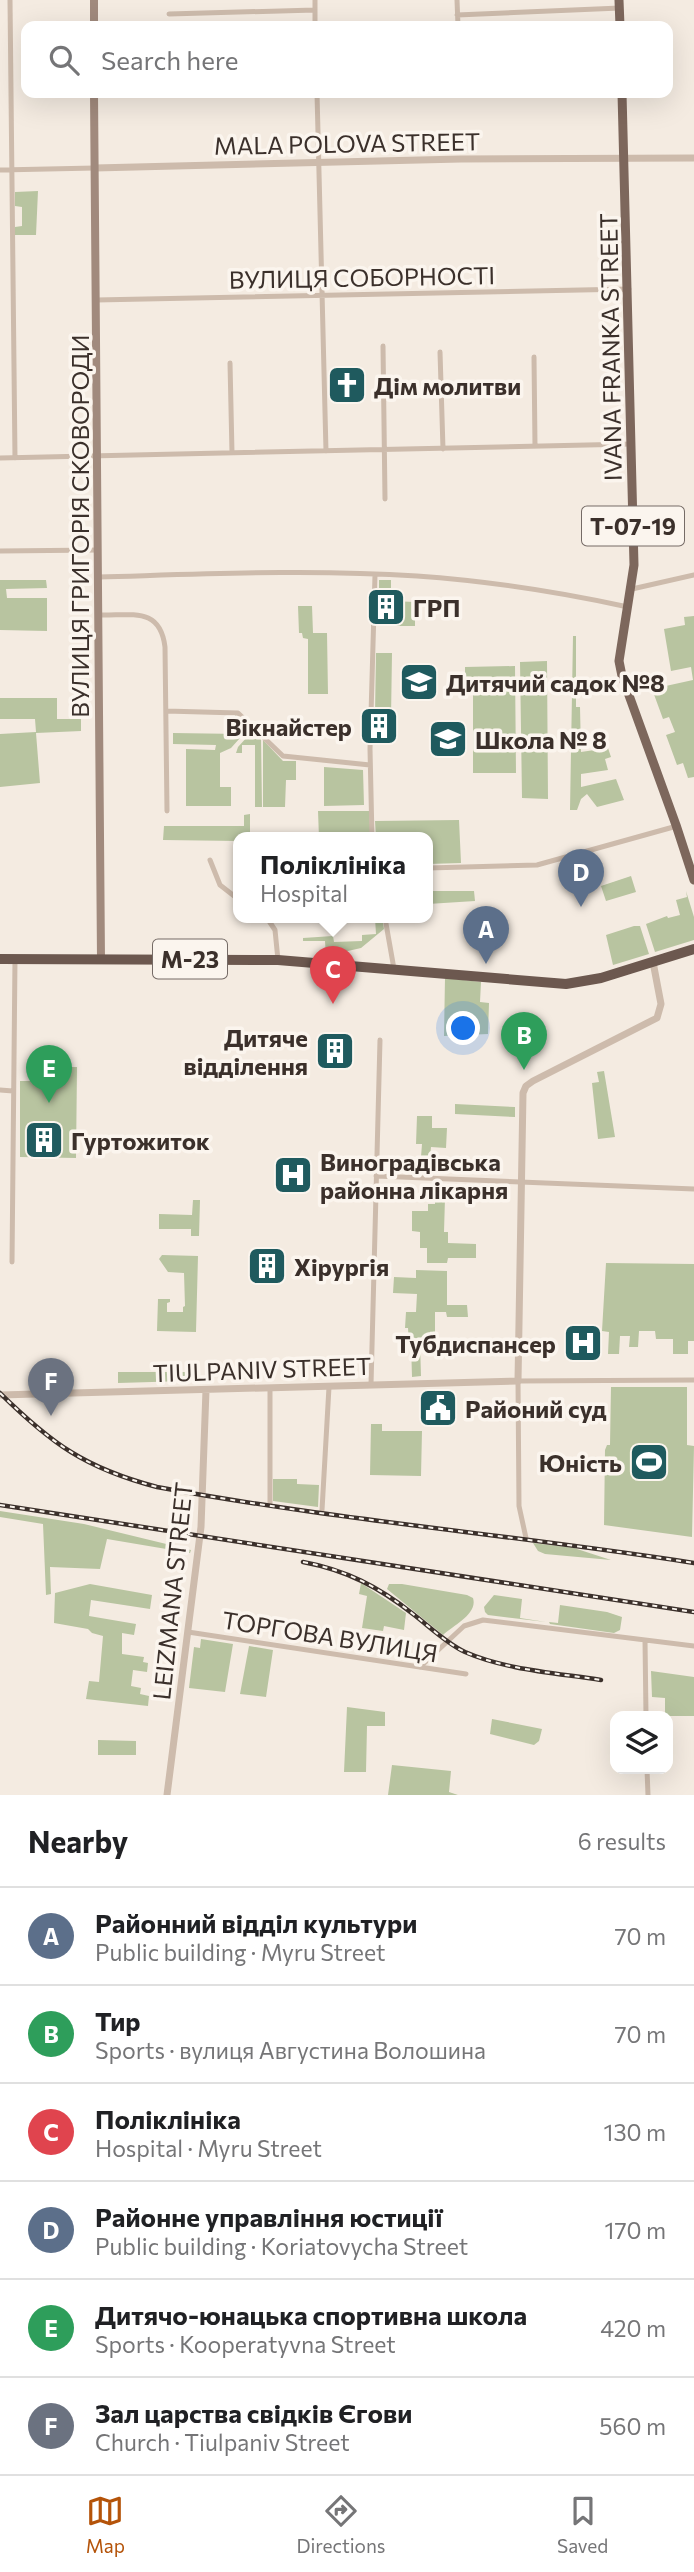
<!DOCTYPE html>
<html lang="en">
<head>
<meta charset="utf-8">
<style>
	:root { --surface:#fff; --page:#f6f6f6; --text:#202124; --muted:#757577; --line:#e0e0e0; --accent:#b45309 }
	body { margin:0; font-family:Commissioner,sans-serif; background:var(--page); color:var(--text) }
	.controls { position:absolute; right:21px; bottom:21px; display:grid; overflow:hidden; border-radius:14px; box-shadow:0 7px 28px #0002 }
	.controls button { width:63px; height:63px; display:grid; place-items:center; padding:0; border:0; border-bottom:2px solid var(--line); background:var(--surface); color:var(--text); font:35px sans-serif }
	.you { position:absolute; left:464px; top:1029px; width:24px; height:24px; margin:-18px; border:5px solid #fff; border-radius:50%; background:#1a73e8; box-shadow:0 0 0 10px #1a73e833 }
	.badge { display:grid; place-items:center; width:46px; height:46px; border-radius:50%; background:var(--accent); color:#fff; font-size:23px; font-weight:700 }
	.pin { position:absolute; translate:-50% -58px; filter:drop-shadow(0 2px 4px #0008) }
	.pin::after { content:''; position:absolute; top:37px; width:24px; height:21px; background:inherit; clip-path:polygon(0 0,100% 0,50% 100%) }
	.popup { position:absolute; left:233px; top:832px; width:200px; height:91px; box-sizing:border-box; display:grid; place-content:center; border-radius:14px; background:var(--surface); filter:drop-shadow(0 2px 5px #0005); font-size:23px; white-space:nowrap; color:var(--muted) }
	.popup b { font-size:26px; color:var(--text) }
	.popup::after { content:''; position:absolute; left:50%; top:100%; margin-left:-14px; border:14px solid transparent; border-top-color:var(--surface) }
	.list { margin:0; padding:0; list-style:none }
	h2 { display:flex; justify-content:space-between; align-items:center; height:91px; margin:0; padding:0 28px; font-size:30px }
	h2 small { font-size:23px; font-weight:400; color:var(--muted) }
	.list li { display:grid; grid-template-columns:46px 1fr auto; gap:21px; align-items:center; box-sizing:border-box; height:98px; padding:0 28px; border-top:2px solid var(--line) }
	.list b { display:block; font-size:26px; white-space:nowrap }
	.list p { margin:0; font-size:23px; white-space:nowrap; color:var(--muted) }
	.list em { font-size:23px; font-style:normal; color:var(--muted) }
	.icon { flex:none; width:38px; height:38px; fill:none; stroke:currentColor; stroke-width:2; stroke-linecap:round; stroke-linejoin:round }
	.map { position:relative; flex:none; width:694px; height:1795px; overflow:hidden }
	.search { position:absolute; background:var(--surface); box-shadow:0 7px 28px #0002; left:21px; right:21px; top:21px; height:77px; display:flex; align-items:center; gap:18px; box-sizing:border-box; padding:0 24px; border-radius:14px; color:var(--muted); font-size:26px }
	.sheet { height:679px; background:var(--surface) }
	nav { display:flex; justify-content:space-around; align-items:center; box-sizing:border-box; height:98px; border-top:2px solid var(--line); background:var(--surface); font-size:19px; color:var(--muted) }
	nav a { display:grid; justify-items:center; gap:4px }
	nav .on { color:var(--accent) }
	.map>svg:first-child { display:block }
	.green { fill:#b8c4a0 }
	.lines { fill:none; stroke-linecap:round; stroke-linejoin:round }
	.minor { stroke:#cdbbac; stroke-width:5 }
	.tertiary { stroke:#cdbbac; stroke-width:7 }
	.secondary { stroke:#a18a7d; stroke-width:8 }
	.primary { stroke:#7d675c; stroke-width:9 }
	.trunk { stroke:#6c584f; stroke-width:10 }
	.rail-casing { stroke:#3b302b; stroke-width:4.5 }
	.rail { stroke:#fbf5ee; stroke-width:2; stroke-dasharray:5; stroke-linecap:butt }
	.labels { text-anchor:middle; dominant-baseline:central; stroke-width:7; stroke-linejoin:round; paint-order:stroke }
	.shield { fill:#fbf5ee; stroke:#756b66; stroke-width:2 }
	.shield-label { font-size:23px; font-weight:bold; fill:#3b302b }
	.street-label { font-size:24px; fill:#3b302b; stroke:#fbf5ee }
	.poi-label { font-size:24px; font-weight:bold; fill:#3b302b; stroke:#fbf5ee; text-anchor:start }
</style>
</head>
<body>
<div class="map">
<svg width="694" height="1795" viewBox="0 0 694 1795">
	<rect width="100%" height="100%" fill="#f4ebe1"/>
	<path class="green" d="M38,191L36,235H15V227L22,226V207L15,206V192Z
		M0,580H46L47,588L6,589L7,598H47V631L0,630Z
		M379,580H391V601L415,602V626H390L391,602L379,601Z
		M298,606H312L313,633H327L328,694H308V639L303,638L302,633H299Z
		M694,616V777L688,778L683,763L677,765L666,735L675,732L669,717L663,719L652,689L693,680L691,667L671,671L664,629L685,625L684,617Z
		M573,636H576V707H580L581,752L608,748L611,757L605,759L608,770L581,774V787L616,779L624,800L597,807L587,794L581,799L577,810H570Z
		M376,653H392L391,718H382V714H375Z
		M547,661L548,799L522,798L520,662Z
		M515,666L516,773H473V689L465,688V667Z
		M0,698H57V719H81V731L36,733L40,783L0,787V734L36,732L35,719H0Z
		M235,715L240,717L249,728L231,748L220,753V787H231V806H186V749L215,750L216,745L173,744V733L241,734V722H235Z
		M248,736L261,738L262,807H255V745H242V753H236L238,747Z
		M263,740L283,761H296V780H286L285,807H263Z
		M324,767L363,770L364,805L324,806Z
		M318,811H369L371,838H319Z
		M250,814V838H238V841L163,840L164,826H244V815Z
		M459,820L461,863L428,864V838H376L375,821Z
		M631,876L636,892L606,901L601,886Z
		M428,891H474L475,901L428,904Z
		M686,891L694,917V940L655,952L646,924L667,916L668,918L680,915L676,900L687,897Z
		M375,918H382L384,929L361,948L326,956L325,941H303V938L333,936L334,942L362,941V935L376,934Z
		M634,926H640L649,954L613,965L606,935Z
		M445,978L481,982L480,1002L489,1003L488,1034L444,1036Z
		M37,1067H77L76,1158L20,1157V1081H37Z
		M604,1071L615,1137L598,1139L592,1083L599,1082L597,1072Z
		M455,1104L515,1107V1117L455,1114Z
		M417,1116H432V1128H447L446,1148L431,1147L430,1157H421L422,1144H416Z
		M435,1197L445,1198L444,1232H448V1243L476,1244V1258H448L447,1263H427V1248H420V1232L412,1231V1211H428V1204H435Z
		M193,1200H200L199,1236H191V1229H159V1214L192,1215Z
		M162,1255L198,1256L196,1332L157,1331L158,1299H170V1302L167,1303V1312H183V1307L185,1306L184,1273L168,1272L159,1259Z
		M606,1263L694,1264V1341H688V1354H673V1339H656L655,1331H639L638,1347H629L630,1336H620L619,1354H608L609,1332L602,1331Z
		M416,1270L447,1271V1305H467L468,1317H447L446,1312H435V1343H420L421,1376L412,1377L411,1343H409L408,1328H405L406,1312H416L417,1294L393,1293L394,1277L416,1278Z
		M118,1372H187L186,1381L118,1383Z
		M611,1387H687V1445L694,1446L692,1537L604,1525L605,1450L607,1445H610Z
		M371,1424H382V1431H422L421,1476L370,1475Z
		M273,1479H297V1484L319,1485L318,1507L273,1501Z
		M0,1511L84,1524L191,1550L190,1553L107,1539L100,1569L50,1567L51,1594L46,1595L43,1524L0,1517Z
		M533,1543L574,1548L611,1560L545,1554L538,1551Z
		M361,1583L406,1613L404,1630L384,1626L383,1631L362,1628L367,1596L359,1594Z
		M90,1584L152,1595L150,1609L91,1600L89,1616L136,1624L134,1635L122,1633V1654L144,1657L143,1662L148,1663L147,1672L133,1670L131,1686L141,1688L140,1694L149,1696L148,1706L86,1699L89,1681L99,1682L103,1636L92,1633L88,1629L54,1623L55,1593Z
		M389,1584H402L467,1595L473,1598C478,1614 454,1625 443,1635L387,1589Z
		M494,1595L522,1599L520,1618L546,1622L488,1615L485,1612L484,1607Z
		M560,1605L607,1612L622,1617L620,1630L614,1633L550,1624L549,1622L558,1623Z
		M201,1639L233,1644L225,1692L189,1688L194,1647L200,1648Z
		M249,1646L273,1650L266,1697L240,1694Z
		M651,1671L694,1677V1716H665V1698L652,1697Z
		M347,1707L385,1712V1726H367L366,1772H344Z
		M492,1719L542,1729L539,1741L534,1745L490,1734Z
		M98,1740L136,1741V1755H98Z
		M392,1765L451,1771L449,1792L458,1795H388Z"/>
	<g class="lines">
		<path class="minor" d="M10,0L15,458
			M315,0V26
			M457,0L458,26
			M169,14L315,10
			M457,15L620,8
			M317,93L326,451
			M0,170L95,168
			M96,300L629,289
			M383,346L385,499
			M440,352L443,449
			M534,357L535,446
			M230,363L232,453
			M0,458L632,444
			M0,551L98,550
			M99,577C205,574 311,569 417,576C488,581 559,592 628,607
			M632,589L694,575
			M99,615C131,616 160,606 165,647L167,811
			M166,711L238,713L283,756L370,765
			M372,838L370,749L375,575
			M210,860L220,885L238,899
			M428,868L537,865L677,826
			M267,918L275,930L278,960
			M385,918L394,969
			M0,1090L13,1091
			M376,1176L694,1189
			M12,1262L15,959
			M371,1385L380,1040
			M270,1388V1503
			M322,1510L329,1387
			M526,1538L519,1506L518,1381L694,1380
			M188,1632L466,1674
			M645,1640L646,1716
			M420,1667L464,1626L483,1620L694,1646
			M647,1769L648,1795"/>
		<path class="tertiary" d="M95,168L461,159L694,158
			M0,1395L518,1381L523,1093L526,1086L533,1081L657,1018L661,1004L653,962
			M167,1795L201,1527L206,1390"/>
		<path class="secondary" d="M94,0V26
			M94,93L101,959"/>
		<path class="primary" d="M619,0L620,26
			M622,93L634,565L619,661L622,676L676,825L694,880"/>
		<path class="trunk" d="M0,959L278,960L566,984L601,978L694,949"/>
		<g class="rail-casing">
			<path id="rail" d="M0,1393C52,1444 85,1468 157,1487C335,1520 515,1535 694,1563
				M0,1505L694,1612
				M303,1562C346,1570 379,1587 413,1614C430,1627 446,1643 465,1652C506,1670 557,1673 601,1680"/>
		</g>
		<use href="#rail" class="rail"/>
	</g>
	<defs>
		<g id="church-square" transform="scale(2.0125)"><rect x="-9" y="-9" width="18" height="18" rx="4" fill="#1f5a5e" stroke="#fbf5ee"/><path d="M-1.2-6h2.4v3.5h3.3v2.4h-3.3V6h-2.4V-.1h-3.3v-2.4h3.3Z" fill="#fff"/></g>
		<g id="building-square" transform="scale(2.0125)"><rect x="-9" y="-9" width="18" height="18" rx="4" fill="#1f5a5e" stroke="#fbf5ee"/><path d="M-4-6H4V6H1V3H-1V6H-4ZM-2.5-4.3h1.7v1.8h-1.7ZM.8-4.3h1.7v1.8H.8ZM-2.5-1h1.7V.8h-1.7ZM.8-1h1.7V.8H.8Z" fill="#fff"/></g>
		<g id="school-square" transform="scale(2.0125)"><rect x="-9" y="-9" width="18" height="18" rx="4" fill="#1f5a5e" stroke="#fbf5ee"/><path d="M0-5L7-2L0 1L-7-2ZM-4 1L0 2.5L4 1V4Q0 6-4 4Z" fill="#fff"/></g>
		<g id="hospital-square" transform="scale(2.0125)"><rect x="-9" y="-9" width="18" height="18" rx="4" fill="#1f5a5e" stroke="#fbf5ee"/><path d="M-5-5h3v3.5h4V-5h3V5h-3V1.5h-4V5h-3Z" fill="#fff"/></g>
		<g id="civic-square" transform="scale(2.0125)"><rect x="-9" y="-9" width="18" height="18" rx="4" fill="#1f5a5e" stroke="#fbf5ee"/><path d="M-.6-6.5H3V-4.5H.6V-3L4-1V1h2V6H-6V1h2V-1L-.6-3ZM-1.2 2.5V6h2.4V2.5Z" fill="#fff"/></g>
		<g id="stadium-square" transform="scale(2.0125)"><rect x="-9" y="-9" width="18" height="18" rx="4" fill="#1f5a5e" stroke="#fbf5ee"/><path d="M0-5a6.5 5 0 1 0 0 10a6.5 5 0 1 0 0-10ZM-3.5-1.8h7v3.6h-7Z" fill="#fff"/></g>
	</defs>
	<g fill-rule="evenodd">
		<use href="#church-square" x="347" y="385"/>
		<use href="#building-square" x="386" y="607"/>
		<use href="#school-square" x="419" y="682"/>
		<use href="#building-square" x="379" y="726"/>
		<use href="#school-square" x="448" y="739"/>
		<use href="#building-square" x="335" y="1051"/>
		<use href="#building-square" x="44" y="1140"/>
		<use href="#hospital-square" x="293" y="1175"/>
		<use href="#building-square" x="267" y="1266"/>
		<use href="#hospital-square" x="583" y="1343"/>
		<use href="#civic-square" x="438" y="1408"/>
		<use href="#stadium-square" x="649" y="1462"/>
	</g>
	<g class="labels">
		<g class="shield">
			<rect x="582" y="506.5" width="102" height="39" rx="5"/>
			<rect x="153" y="939.5" width="74" height="39" rx="5"/>
		</g>
		<g class="shield-label">
			<text x="633" y="526">Т-07-19</text>
			<text x="190" y="959">М-23</text>
		</g>
		<g class="street-label">
			<text transform="translate(347 143) rotate(-1)">MALA POLOVA STREET</text>
			<text transform="translate(362 277) rotate(-1)">ВУЛИЦЯ СОБОРНОСТІ</text>
			<text transform="translate(610 347) rotate(-91)">IVANA FRANKA STREET</text>
			<text transform="translate(79 526) rotate(-90)">ВУЛИЦЯ ГРИГОРІЯ СКОВОРОДИ</text>
			<text transform="translate(262 1369) rotate(-2)">TIULPANIV STREET</text>
			<text transform="translate(172 1591) rotate(-84)">LEIZMANA STREET</text>
			<text transform="translate(330 1636) rotate(9)">ТОРГОВА ВУЛИЦЯ</text>
		</g>
		<g class="poi-label">
			<text x="374" y="385">Дім молитви</text>
			<text x="413" y="607">ГРП</text>
			<text x="446" y="682">Дитячий садок №8</text>
			<text x="352" y="726" text-anchor="end">Вікнайстер</text>
			<text x="475" y="739">Школа № 8</text>
			<text x="308" y="1037" text-anchor="end">Дитяче<tspan x="308" dy="28">відділення</tspan></text>
			<text x="71" y="1140">Гуртожиток</text>
			<text x="320" y="1161">Виноградівська<tspan x="320" dy="28">районна лікарня</tspan></text>
			<text x="294" y="1266">Хірургія</text>
			<text x="556" y="1343" text-anchor="end">Тубдиспансер</text>
			<text x="465" y="1408">Районий суд</text>
			<text x="622" y="1462" text-anchor="end">Юність</text>
		</g>
	</g>
</svg>
<div class="controls">
<button><svg class="icon" aria-label="layers" viewBox="0 0 24 24"><path d="M12 4l9 5-9 5-9-5zM3 14l9 5 9-5"/></svg></button>
</div>
<div class="you"></div>
<div class="pin badge" style="left:486px;top:964px;background:#5c6f8a">A</div>
<div class="pin badge" style="left:524px;top:1070px;background:#2e9e5b">B</div>
<div class="pin badge" style="left:333px;top:1004px;background:#e0444e">C</div>
<div class="popup"><b>Поліклініка</b>Hospital</div>
<div class="pin badge" style="left:581px;top:907px;background:#5c6f8a">D</div>
<div class="pin badge" style="left:49px;top:1103px;background:#2e9e5b">E</div>
<div class="pin badge" style="left:51px;top:1416px;background:#6b7280">F</div>
<div class="search"><svg class="icon" aria-label="search" viewBox="0 0 24 24"><circle cx="10" cy="10" r="6"/><path d="M15 15l6 6"/></svg>Search here</div>
</div>
<section class="sheet">
<h2>Nearby<small>6 results</small></h2>
<ul class="list">
<li><span class="badge" style="background:#5c6f8a">A</span><div><b>Районний відділ культури</b><p>Public building · Myru Street</p></div><em>70 m</em></li>
<li><span class="badge" style="background:#2e9e5b">B</span><div><b>Тир</b><p>Sports · вулиця Августина Волошина</p></div><em>70 m</em></li>
<li><span class="badge" style="background:#e0444e">C</span><div><b>Поліклініка</b><p>Hospital · Myru Street</p></div><em>130 m</em></li>
<li><span class="badge" style="background:#5c6f8a">D</span><div><b>Районне управління юстиції</b><p>Public building · Koriatovycha Street</p></div><em>170 m</em></li>
<li><span class="badge" style="background:#2e9e5b">E</span><div><b>Дитячо-юнацька спортивна школа</b><p>Sports · Kooperatyvna Street</p></div><em>420 m</em></li>
<li><span class="badge" style="background:#6b7280">F</span><div><b>Зал царства свідків Єгови</b><p>Church · Tiulpaniv Street</p></div><em>560 m</em></li>
</ul>
</section>
<nav>
<a class="on"><svg class="icon" aria-label="map" viewBox="0 0 24 24"><path d="M3 6l6-2 6 2 6-2v14l-6 2-6-2-6 2zM9 4v14M15 6v14"/></svg>Map</a>
<a><svg class="icon" aria-label="directions" viewBox="0 0 24 24"><path d="M12 3l9 9-9 9-9-9zM9 14v-3h6M13 9l2 2-2 2"/></svg>Directions</a>
<a><svg class="icon" aria-label="saved" viewBox="0 0 24 24"><path d="M7 4h10v16l-5-4-5 4z"/></svg>Saved</a>
</nav>
</body>
</html>
